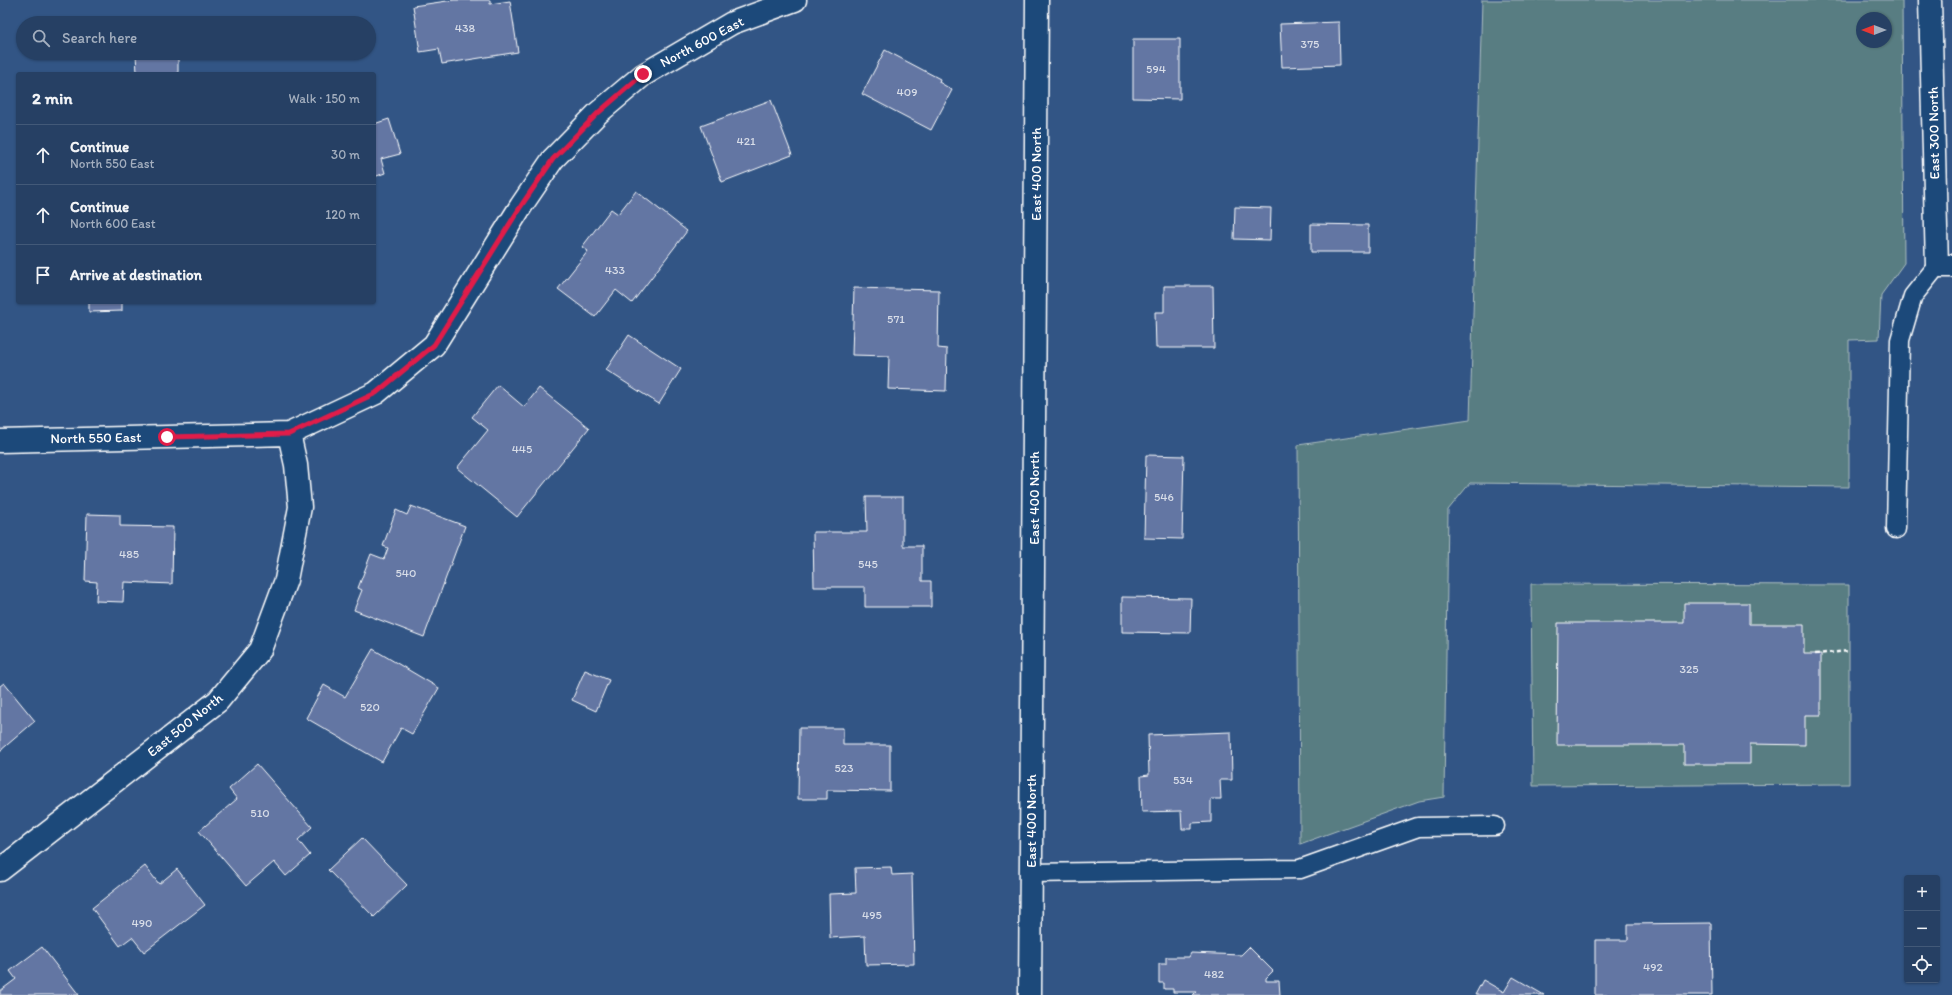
<!DOCTYPE html>
<html lang="en">
<head>
<meta charset="utf-8">
<style>
	:root { --surface:#264064; --page:#2e476a; --text:#f1f3f6; --muted:#a4afbf; --line:#425978 }
	body { margin:0; font-family:Itim,sans-serif; background:var(--page); color:var(--text) }
	.controls { position:absolute; right:12px; bottom:12px; display:grid; overflow:hidden; border-radius:4px; box-shadow:0 1px 3px #0004 }
	.controls button { width:36px; height:36px; display:grid; place-items:center; padding:0; border:0; border-bottom:1px solid var(--line); background:var(--surface); color:var(--text); font:20px sans-serif }
	.compass { position:absolute; left:1856px; top:12px; width:36px; height:36px; border-radius:50%; background:var(--surface); box-shadow:0 1px 3px #0004; rotate:270deg }
	.stop { position:absolute; width:12px; height:12px; margin:-9px; border:3px solid #e11d48; border-radius:50%; background:#fff }
	.stop.end { background:#e11d48; border-color:#fff; box-shadow:0 1px 4px #0008 }
	.list { margin:0; padding:0; list-style:none }
	h2 { display:flex; justify-content:space-between; align-items:center; height:52px; margin:0; padding:0 16px; font-size:17px }
	h2 small { font-size:13px; font-weight:400; color:var(--muted) }
	.list li { display:grid; grid-template-columns:26px 1fr auto; gap:12px; align-items:center; box-sizing:border-box; height:60px; padding:0 16px; border-top:1px solid var(--line) }
	.list b { display:block; font-size:15px; white-space:nowrap }
	.list p { margin:0; font-size:13px; white-space:nowrap; color:var(--muted) }
	.list em { font-size:13px; font-style:normal; color:var(--muted) }
	.icon { flex:none; width:22px; height:22px; fill:none; stroke:currentColor; stroke-width:2; stroke-linecap:round; stroke-linejoin:round }
	.map { position:relative; flex:none; width:1952px; height:995px; overflow:hidden }
	.search { position:absolute; background:var(--surface); box-shadow:0 1px 3px #0004; left:16px; top:16px; width:360px; height:44px; display:flex; align-items:center; gap:10px; box-sizing:border-box; padding:0 14px; border-radius:22px; color:var(--muted); font-size:15px }
	.panel { position:absolute; background:var(--surface); box-shadow:0 1px 3px #0004; left:16px; top:72px; width:360px; height:232px; border-radius:4px }
	.map>svg:first-child { display:block }
	.green { fill:#597d82; stroke:#acbec0; fill-rule:evenodd }
	.building { fill:#6376a3; stroke:#fff }
	.lines { fill:none; stroke-linecap:round; stroke-linejoin:round }
	.lane-casing { stroke:#fff; stroke-width:21 }
	.street-casing { stroke:#fff; stroke-width:25 }
	.secondary-casing { stroke:#fff; stroke-width:25 }
	.path { stroke:#fff; stroke-width:2.5; stroke-dasharray:4 3; stroke-linecap:butt }
	.lane { stroke:#1f4a7a; stroke-width:18 }
	.street { stroke:#1f4a7a; stroke-width:22 }
	.secondary { stroke:#1f4a7a; stroke-width:22 }
	.route { stroke:#e11d48; stroke-width:5 }
	.labels { text-anchor:middle; dominant-baseline:central; stroke-width:3.5; stroke-linejoin:round; paint-order:stroke }
	.number-label { font-size:12px; fill:#d8dde8 }
	.street-label { font-size:14px; fill:#fff; stroke:#1f4a7a }
</style>
</head>
<body>
<div class="map">
<svg width="1952" height="995" viewBox="0 0 1952 995">
	<rect width="100%" height="100%" fill="#325585"/>
	<filter id="ink" filterUnits="userSpaceOnUse"><feTurbulence type="fractalNoise" baseFrequency=".025" numOctaves="2"/><feDisplacementMap in="SourceGraphic" scale="8" xChannelSelector="R" yChannelSelector="G"/><feConvolveMatrix kernelMatrix="1 2 1 2 8 2 1 2 1" color-interpolation-filters="sRGB"/></filter>
	<g filter="url(#ink)">
		<path class="green" d="M1482,0H1902L1904,263L1881,295L1879,339L1849,340V487L1470,483L1448,510L1444,797L1419,801L1300,844L1298,445L1470,420ZM1862,18H1886V42H1862Z
			M1531,584L1849,585V784L1533,786Z"/>
		<path class="building" d="M454,0H490V4L510,1L518,52L442,64L439,49L420,52L413,6Z
			M1339,22L1340,65L1282,67L1280,24Z
			M1133,39H1180V99L1133,98Z
			M885,50L940,79L939,82L952,90L931,130L862,94Z
			M136,53H178V74H137Z
			M771,100L792,155L722,182L701,126Z
			M389,119L400,154L381,159L385,173L374,177V124Z
			M636,191L687,231L632,303L616,290L595,317L558,289L588,251L582,247L611,209L618,214Z
			M1235,207L1271,208L1270,240L1234,239Z
			M1311,224L1368,225V252H1311Z
			M1164,286H1213L1214,348H1156L1155,312H1164Z
			M854,288L939,290L938,348L947,349L946,391L888,389L889,356L852,355Z
			M89,302H122V311L89,312Z
			M629,335L681,369L659,404L606,370Z
			M498,385L524,407L539,388L589,428L517,517L457,468L488,430L472,417Z
			M1146,455L1184,456L1182,539L1144,538Z
			M866,497H903V546H922V581H931V607H865V587H814L813,532H867Z
			M411,506L465,526L424,637L354,610L362,590L358,588L371,554L384,559L388,548L383,546L396,510L407,515Z
			M87,514L120,515V526L173,527L172,584L124,582L123,602L96,601L97,582L85,581Z
			M1122,597L1191,598L1190,633L1122,632Z
			M1684,603H1749V624H1804V654H1821V715H1805V745L1750,744V764H1684V745H1557L1558,623H1684Z
			M373,649L439,688L412,734L401,728L382,762L306,718L324,685L345,697Z
			M585,670L609,680L596,711L572,700Z
			M4,683L35,721L0,751V686Z
			M799,728H843V745H890V791L827,790V799H798Z
			M1231,732L1232,780H1220L1221,799H1211V822L1192,823V829H1182L1181,811L1142,812L1141,776L1149,775L1148,735Z
			M257,764L312,827L298,840L310,855L286,876L274,862L246,886L199,831L237,799L229,789Z
			M362,838L407,885L374,917L328,870Z
			M145,866L159,884L177,869L205,905L144,952L132,937L120,946L92,908Z
			M891,867L892,875L912,874L914,964L866,965L865,936L830,938L829,894L856,893L855,868Z
			M1711,923L1712,995H1595V940H1628V924Z
			M42,947L79,995H0V991L16,979L10,971Z
			M1249,947L1273,971L1266,978V981H1279L1280,995H1193L1196,992H1173V989H1164V983H1159V964H1166V957H1189L1191,953L1241,955Z
			M1513,977L1544,995H1475L1483,980L1504,992Z"/>
		<g class="lines">
			<g class="lane-casing">
				<path id="lane" d="M1896,529L1900,340L1913,296L1937,266
					M1031,873L1300,869L1418,827L1495,826"/>
			</g>
			<g class="street-casing">
				<path id="street" d="M1930,0L1937,266H1952
					M0,441L289,434L376,393L434,345L521,206L553,159L598,113L643,75L732,23L795,0
					M0,870L218,701L260,650L286,580L300,507L296,465L289,434"/>
			</g>
			<g class="secondary-casing">
				<path id="secondary" d="M1030,995L1037,0"/>
			</g>
			<path class="path" d="M1815,654L1849,651"/>
			<use href="#lane" class="lane"/>
			<use href="#street" class="street"/>
			<use href="#secondary" class="secondary"/>
		</g>
	</g>
	<g class="lines" filter="url(#ink)">
		<path class="route" d="M167,437L289,434L376,393L434,345L521,206L553,159L598,113L643,74"/>
	</g>
	<g class="labels">
		<g class="number-label">
			<text x="465" y="28">438</text>
			<text x="1310" y="44">375</text>
			<text x="1156" y="69">594</text>
			<text x="907" y="92">409</text>
			<text x="746" y="141">421</text>
			<text x="615" y="270">433</text>
			<text x="896" y="319">571</text>
			<text x="522" y="449">445</text>
			<text x="1164" y="497">546</text>
			<text x="129" y="554">485</text>
			<text x="868" y="564">545</text>
			<text x="406" y="573">540</text>
			<text x="1689" y="669">325</text>
			<text x="370" y="707">520</text>
			<text x="844" y="768">523</text>
			<text x="1183" y="780">534</text>
			<text x="260" y="813">510</text>
			<text x="872" y="915">495</text>
			<text x="142" y="923">490</text>
			<text x="1653" y="967">492</text>
			<text x="1214" y="974">482</text>
		</g>
		<g class="street-label">
			<text transform="translate(702 42) rotate(-28)">North 600 East</text>
			<text transform="translate(1934 133) rotate(-91)">East 300 North</text>
			<text transform="translate(1036 174) rotate(-90)">East 400 North</text>
			<text transform="translate(96 438) rotate(-1)">North 550 East</text>
			<text transform="translate(1034 498) rotate(-90)">East 400 North</text>
			<text transform="translate(185 725) rotate(-39)">East 500 North</text>
			<text transform="translate(1031 821) rotate(-90)">East 400 North</text>
		</g>
	</g>
</svg>
<div class="controls">
<button>+</button>
<button>−</button>
<button><svg class="icon" aria-label="locate" viewBox="0 0 24 24"><circle cx="12" cy="12" r="6"/><path d="M12 2v4M12 18v4M2 12h4M18 12h4"/></svg></button>
</div>
<svg class="compass" viewBox="-18 -18 36 36"><path d="M0-13l5 13h-10z" fill="#e53935"/><path d="M0 13l5-13h-10z" fill="#a4afbf"/></svg>
<div class="stop" style="left:167px;top:437px"></div>
<div class="stop end" style="left:643px;top:74px"></div>
<div class="search"><svg class="icon" aria-label="search" viewBox="0 0 24 24"><circle cx="10" cy="10" r="6"/><path d="M15 15l6 6"/></svg>Search here</div>
<section class="panel">
<h2>2 min<small>Walk · 150 m</small></h2>
<ul class="list">
<li><svg class="icon" aria-label="ahead" viewBox="0 0 24 24"><path d="M12 20V5M6 11l6-6 6 6"/></svg><div><b>Continue</b><p>North 550 East</p></div><em>30 m</em></li>
<li><svg class="icon" aria-label="ahead" viewBox="0 0 24 24"><path d="M12 20V5M6 11l6-6 6 6"/></svg><div><b>Continue</b><p>North 600 East</p></div><em>120 m</em></li>
<li><svg class="icon" aria-label="arrive" viewBox="0 0 24 24"><path d="M6 21V4h12l-3 4 3 4H6"/></svg><div><b>Arrive at destination</b></div></li>
</ul>
</section>
</div>
</body>
</html>
